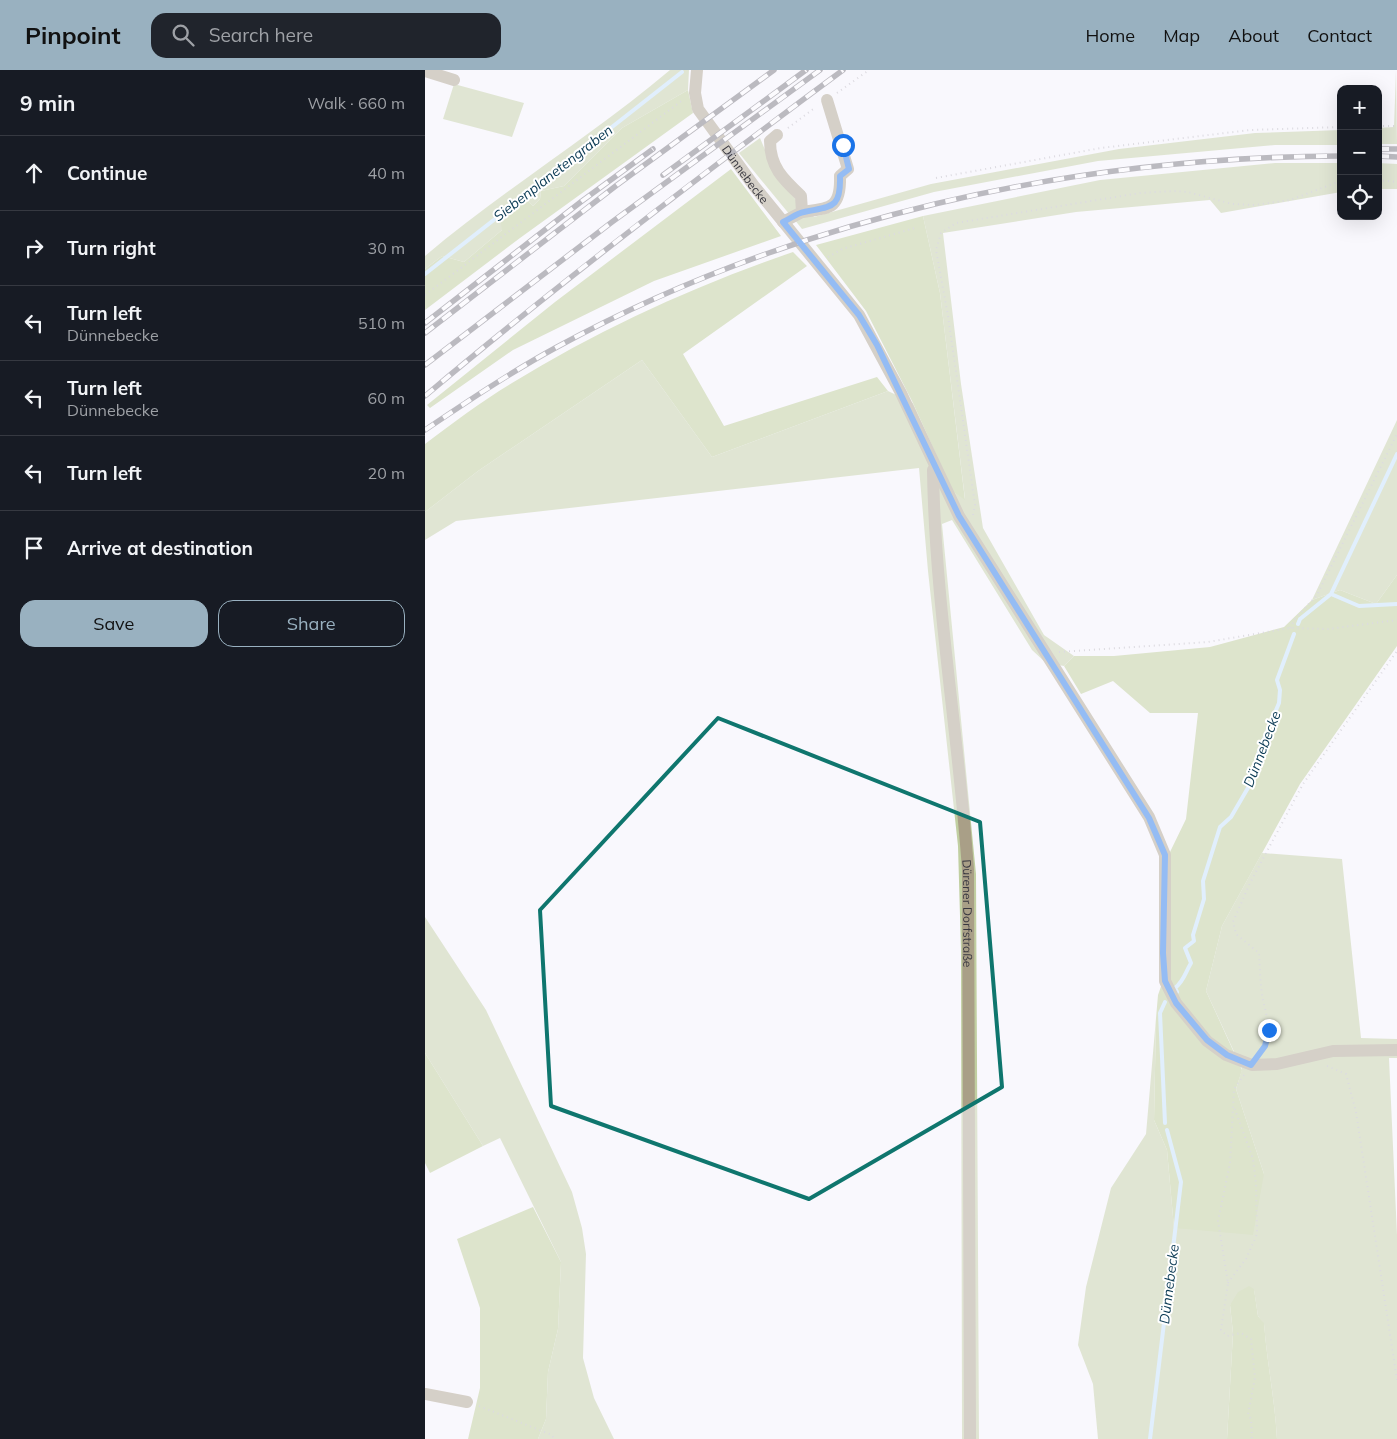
<!DOCTYPE html>
<html lang="en">
<head>
<meta charset="utf-8">
<style>
	:root { --surface:#171b24; --page:#20242c; --text:#f1f3f6; --muted:#9ea1a6; --line:#363941; --accent:#99b1c0 }
	body { margin:0; font-family:Mulish,sans-serif; background:var(--page); color:var(--text) }
	.controls { position:absolute; right:15px; top:15px; display:grid; overflow:hidden; border-radius:10px; box-shadow:0 5px 20px #0002 }
	.controls button { width:45px; height:45px; display:grid; place-items:center; padding:0; border:0; border-bottom:1px solid var(--line); background:var(--surface); color:var(--text); font:25px sans-serif }
	.stop { position:absolute; width:15px; height:15px; margin:-11px; border:4px solid #1a73e8; border-radius:50%; background:#fff }
	.stop.end { background:#1a73e8; border-color:#fff; box-shadow:0 1px 5px #0008 }
	.list { margin:0; padding:0; list-style:none }
	h2 { display:flex; justify-content:space-between; align-items:center; height:65px; margin:0; padding:0 20px; font-size:21px }
	h2 small { font-size:16px; font-weight:400; color:var(--muted) }
	.list li { display:grid; grid-template-columns:32px 1fr auto; gap:15px; align-items:center; box-sizing:border-box; height:75px; padding:0 20px; border-top:1px solid var(--line) }
	.list b { display:block; font-size:19px; white-space:nowrap }
	.list p { margin:0; font-size:16px; white-space:nowrap; color:var(--muted) }
	.list em { font-size:16px; font-style:normal; color:var(--muted) }
	.actions { display:flex; gap:10px; padding:15px 20px }
	.actions a { flex:1; padding:11px 0; border:1px solid var(--accent); border-radius:15px; text-align:center; font-size:18px; color:var(--accent) }
	.actions .main { background:var(--accent); color:#111 }
	.icon { flex:none; width:28px; height:28px; fill:none; stroke:currentColor; stroke-width:2; stroke-linecap:round; stroke-linejoin:round }
	.map { position:relative; flex:none; width:972px; height:1369px; overflow:hidden }
	header { display:flex; align-items:center; gap:30px; box-sizing:border-box; height:70px; padding:0 25px; background:var(--accent); color:#111 }
	header strong { font-size:24px }
	nav { display:flex; gap:28px; margin-inline-start:auto; font-size:18px }
	.search { width:350px; height:45px; background:var(--page); display:flex; align-items:center; gap:12px; box-sizing:border-box; padding:0 18px; border-radius:15px; color:var(--muted); font-size:19px }
	main { display:flex }
	aside { flex:1; background:var(--surface) }
	.map>svg:first-child { display:block }
	.green { fill:#c1cfa1 }
	.forest { fill:#bacc91 }
	.lines { fill:none; stroke-linecap:round; stroke-linejoin:round }
	.stream { stroke:#c3e5fd; stroke-width:4 }
	.path { stroke:#b8b7bd; stroke-width:2; stroke-dasharray:1 4; stroke-linecap:butt }
	.minor { stroke:#a99f87; stroke-width:12 }
	.rail-casing { stroke:#706f76; stroke-width:5.5 }
	.rail { stroke:#fff; stroke-width:4; stroke-dasharray:11; stroke-linecap:butt }
	.route { stroke:#1a73e8; stroke-width:6 }
	.marked { fill:none; stroke:#0f766e; stroke-width:4; stroke-linejoin:round }
	.labels { text-anchor:middle; dominant-baseline:central; stroke-width:4; stroke-linejoin:round; paint-order:stroke }
	.street-label { font-size:12px; fill:#393840; stroke:#fff }
	.water-label { font-size:14px; font-style:italic; fill:#0a3a54; stroke:#fff }
</style>
</head>
<body>
<header>
<strong>Pinpoint</strong>
<div class="search"><svg class="icon" aria-label="search" viewBox="0 0 24 24"><circle cx="10" cy="10" r="6"/><path d="M15 15l6 6"/></svg>Search here</div>
<nav><a>Home</a><a>Map</a><a>About</a><a>Contact</a></nav>
</header>
<main>
<aside>
<h2>9 min<small>Walk · 660 m</small></h2>
<ul class="list">
<li><svg class="icon" aria-label="ahead" viewBox="0 0 24 24"><path d="M12 20V5M6 11l6-6 6 6"/></svg><div><b>Continue</b></div><em>40 m</em></li>
<li><svg class="icon" aria-label="right" viewBox="0 0 24 24"><path d="M7 20v-9h11M14 6l5 5-5 5"/></svg><div><b>Turn right</b></div><em>30 m</em></li>
<li><svg class="icon" aria-label="left" viewBox="0 0 24 24"><path d="M17 20v-9H6M10 6l-5 5 5 5"/></svg><div><b>Turn left</b><p>Dünnebecke</p></div><em>510 m</em></li>
<li><svg class="icon" aria-label="left" viewBox="0 0 24 24"><path d="M17 20v-9H6M10 6l-5 5 5 5"/></svg><div><b>Turn left</b><p>Dünnebecke</p></div><em>60 m</em></li>
<li><svg class="icon" aria-label="left" viewBox="0 0 24 24"><path d="M17 20v-9H6M10 6l-5 5 5 5"/></svg><div><b>Turn left</b></div><em>20 m</em></li>
<li><svg class="icon" aria-label="arrive" viewBox="0 0 24 24"><path d="M6 21V4h12l-3 4 3 4H6"/></svg><div><b>Arrive at destination</b></div></li>
</ul>
<div class="actions"><a class="main">Save</a><a>Share</a></div>
</aside>
<div class="map">
<svg width="972" height="1369" viewBox="0 0 972 1369">
	<rect width="100%" height="100%" fill="#f9f8fd"/>
	<path class="green" d="M245,0H264L263,20L197,58L139,116L116,121L115,129L108,136L100,128L77,160L39,192L17,186L0,199V186C78,120 167,66 245,0Z
		M971,0L972,74H953V58L969,57Z
		M29,14L99,33L87,67L18,49Z
		M916,60V75H850L673,91L509,122L377,159L369,149L386,143L389,147L506,114L694,79L830,63Z
		M335,68L349,101L375,135L365,145L314,83Z
		M850,93H916V122L796,143L785,130L651,142L518,163L536,314L558,458L619,565L649,586L639,596L621,593L607,580L527,450L517,454L551,804L554,1369H537L536,881L533,776L503,501L494,398L31,451L0,470V442L53,401L217,290L287,387L463,321L488,333L528,422L540,429L515,223L498,146L675,110Z
		M953,93L972,94V119H953Z
		M972,350V505L951,534L915,520L887,530Z
		M837,783L917,789L936,968L972,969V988H964L972,1165V1369H852C850,1330 842,1293 839,1254L833,1246L829,1220L805,1235L808,1263L802,1369H673L668,1314L653,1275L661,1217L686,1118L721,1064L731,948L729,1050L742,1080L749,1158L839,1104L811,1019L817,999L781,921L797,856Z
		M0,847L61,940L147,1122L157,1158L161,1184L158,1288L169,1328L189,1369H113L121,1349L123,1302L133,1259L136,1192L75,1068L58,1076L0,983Z"/>
	<path class="forest" d="M263,20L268,43L95,168L0,240V199L17,186L39,192L77,160L75,147L100,128L108,136L115,129L116,121L139,116L197,58Z
		M306,99L356,166L229,211L88,280L5,338L2,335L130,232Z
		M498,146L515,223L540,430L528,422L488,333L441,241L391,175Z
		M368,182L382,196L258,284L299,356L452,307L463,321L287,387L217,290L53,401L0,442V374C28,353 57,331 87,313C175,259 271,215 368,182Z
		M972,505V576L875,714L797,856L781,921L817,1000L811,1019L839,1104L828,1165L749,1158L742,1080L729,1050L731,948L733,925L742,899L745,782L761,749L773,643H725L688,611L656,624L639,596L649,586H689L785,577L859,557L887,530L915,520L951,534Z
		M0,983L58,1076L5,1103L0,1093Z
		M108,1137L136,1192L133,1259L123,1302L121,1349L113,1369H43L55,1318V1238L32,1169Z
		M824,1216L829,1219L833,1246L839,1253C842,1293 850,1330 852,1369H802L808,1263L805,1235L813,1222Z"/>
	<g class="lines">
		<path class="stream" d="M0,204L257,2
			M906,524L934,536L972,534
			M873,554L875,549L906,524L972,384
			M752,922L750,918C759,911 760,903 766,893L760,878L769,871L768,865L779,829L778,811L795,757L806,747L827,711L834,681L854,633L855,620L852,610L869,564
			M740,932L735,943L740,1053
			M725,1369L756,1112L742,1060"/>
		<path class="path" d="M412,23L444,0
			M953,56H972
			M363,58L391,37
			M511,108L676,78L825,60L916,57
			M953,110L972,112
			M403,187L417,179L490,158
			M0,225L259,29
			M548,445L550,435L523,246L511,180L516,163L531,153L715,123L748,121L763,122L807,134L830,135L865,130L916,111
			M865,558L870,549L892,525L972,364
			M634,582L783,572L865,558L903,559L972,550
			M836,983C849,966 842,949 838,930C835,915 835,898 834,883L811,864L808,852L825,813L878,714L972,581
			M902,996L921,1004L931,1042L972,1310
			M819,1005L809,1019L805,1093L793,1151L803,1213L796,1260L802,1266L816,1263L826,1269L830,1308L823,1344L826,1349L827,1369
			M803,1213L821,1189L832,1164L831,1114L828,1089L809,1037
			M54,1336L127,1365L129,1369"/>
		<g class="minor">
			<path id="s1" d="M272,0L270,23L273,39L329,116L434,245L476,323L534,446L724,747L740,785V911L751,933L782,971L801,985L827,995L852,994L908,981L972,980"/>
			<path d="M0,1L29,10"/>
			<path d="M352,65L345,71C345,97 358,109 376,126L377,142L358,152"/>
			<path d="M377,142C405,138 416,139 415,106L423,99L402,30"/>
			<path id="s2" d="M508,400C510,534 534,667 543,800L545,1369"/>
			<path d="M0,1324L42,1332"/>
		</g>
		<g class="rail-casing">
			<path id="rail" d="M953,79H972
				M953,86L972,87
				M238,105L381,0
				M0,253L157,131L228,79
				M0,263L192,115L349,0
				M0,295L187,152L395,0
				M0,326C135,212 276,105 418,0
				M0,360C43,331 86,302 132,277C369,148 647,87 916,86"/>
		</g>
		<use href="#rail" class="rail"/>
	</g>
	<g class="lines">
		<path class="route" d="M418,75L424,99L415,106C416,139 407,136 379,142C372,143 365,149 358,152L434,245L452,275L534,446L724,748L740,785L738,883L740,911L751,933L782,970L802,985L826,995L840,976L844,960"/>
	</g>
	<path d="M0 0H972V1369H0ZM293,648L555,752L577,1017L384,1129L126,1036L115,840Z" fill="#f9f8fd" fill-opacity=".55" fill-rule="evenodd"/>
	<path class="marked" d="M293,648L555,752L577,1017L384,1129L126,1036L115,840Z"/>
	<g class="labels">
		<g class="street-label">
			<text stroke="none"><textPath href="#s1" startOffset="120">Dünnebecke</textPath></text>
			<text stroke="none"><textPath href="#s2" startOffset="445">Dürener Dorfstraße</textPath></text>
		</g>
		<g class="water-label">
			<text transform="translate(128 103) rotate(-38)">Siebenplanetengraben</text>
			<text transform="translate(837 679) rotate(-69)">Dünnebecke</text>
			<text transform="translate(744 1214) rotate(-83)">Dünnebecke</text>
		</g>
	</g>
</svg>
<div class="controls">
<button>+</button>
<button>−</button>
<button><svg class="icon" aria-label="locate" viewBox="0 0 24 24"><circle cx="12" cy="12" r="6"/><path d="M12 2v4M12 18v4M2 12h4M18 12h4"/></svg></button>
</div>
<div class="stop" style="left:418px;top:75px"></div>
<div class="stop end" style="left:844px;top:960px"></div>
</div>
</main>
</body>
</html>
